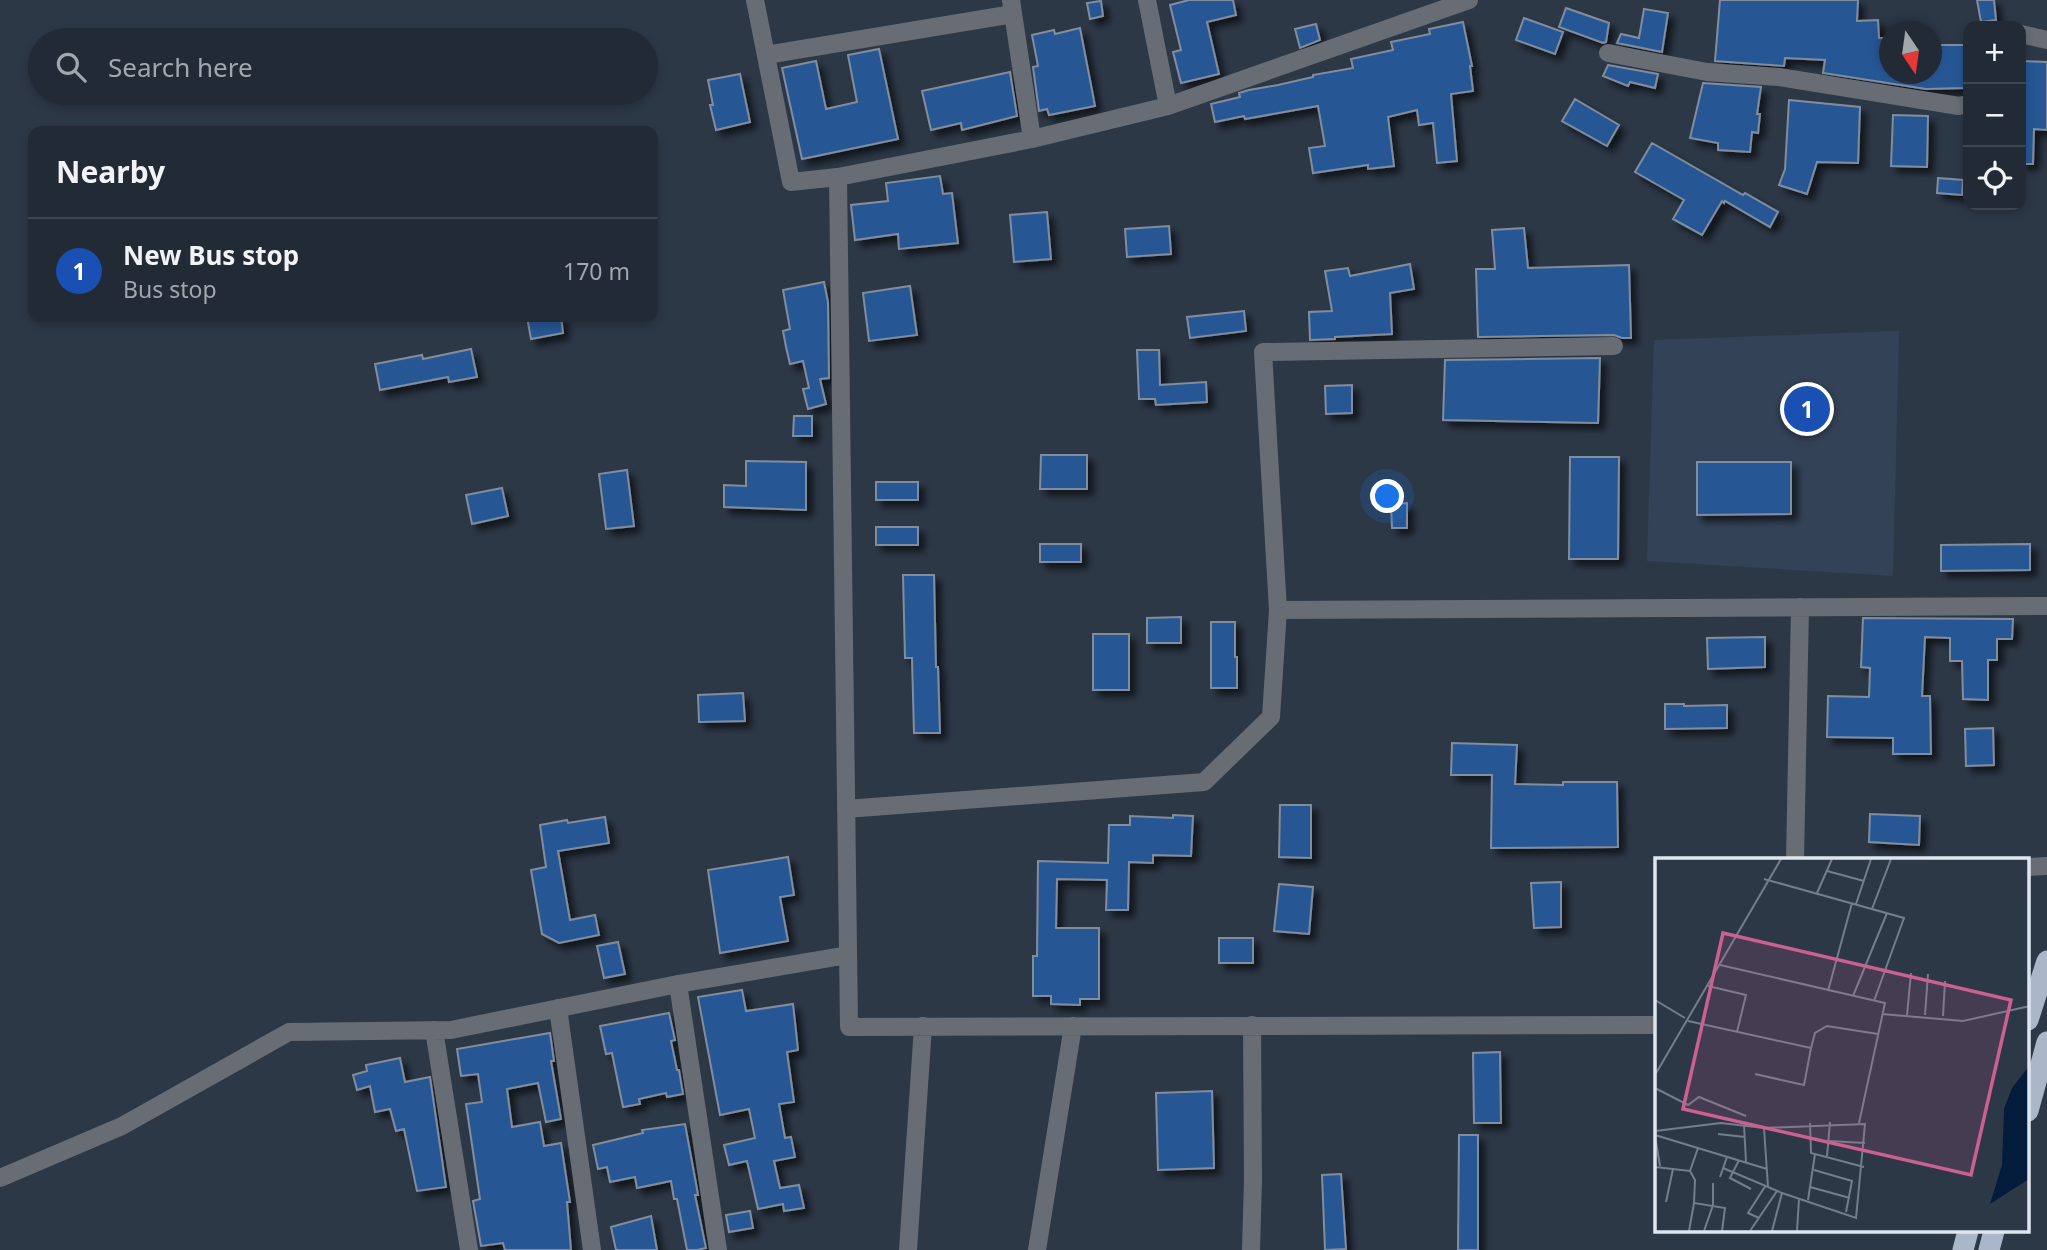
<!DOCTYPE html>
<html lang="en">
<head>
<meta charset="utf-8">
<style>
	:root { --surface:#222a35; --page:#2e3641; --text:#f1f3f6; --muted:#a2a7ad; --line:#3f4650; --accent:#8abfa5 }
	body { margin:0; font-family:"Noto Sans",sans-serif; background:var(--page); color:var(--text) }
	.controls { position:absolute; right:21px; top:21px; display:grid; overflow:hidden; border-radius:14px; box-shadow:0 4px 10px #0003 }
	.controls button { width:63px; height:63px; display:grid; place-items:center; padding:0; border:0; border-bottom:2px solid var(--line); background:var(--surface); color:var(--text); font:35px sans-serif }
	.compass { position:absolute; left:1879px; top:21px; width:63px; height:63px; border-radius:50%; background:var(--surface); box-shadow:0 4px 10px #0003; rotate:167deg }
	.you { position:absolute; left:1388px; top:497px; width:24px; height:24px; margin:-18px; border:5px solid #fff; border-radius:50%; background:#1a73e8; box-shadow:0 0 0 10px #1a73e833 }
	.badge { display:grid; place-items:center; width:46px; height:46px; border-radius:50%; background:var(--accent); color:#fff; font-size:23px; font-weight:700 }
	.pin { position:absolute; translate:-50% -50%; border:4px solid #fff; box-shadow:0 2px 7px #0006 }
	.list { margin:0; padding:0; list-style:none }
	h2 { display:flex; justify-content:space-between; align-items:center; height:91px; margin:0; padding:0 28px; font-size:30px }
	h2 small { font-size:23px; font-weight:400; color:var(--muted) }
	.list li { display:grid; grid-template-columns:46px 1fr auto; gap:21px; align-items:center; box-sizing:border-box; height:105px; padding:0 28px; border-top:2px solid var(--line) }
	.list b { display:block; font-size:26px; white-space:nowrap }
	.list p { margin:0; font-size:23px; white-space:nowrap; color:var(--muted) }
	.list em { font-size:23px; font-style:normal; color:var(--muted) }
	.icon { flex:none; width:38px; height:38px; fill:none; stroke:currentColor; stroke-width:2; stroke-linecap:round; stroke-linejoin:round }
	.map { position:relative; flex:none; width:2047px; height:1250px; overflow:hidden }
	.search { position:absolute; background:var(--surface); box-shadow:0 4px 10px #0003; left:28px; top:28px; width:630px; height:77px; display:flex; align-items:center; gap:18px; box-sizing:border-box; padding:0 24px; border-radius:38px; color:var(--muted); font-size:26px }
	.panel { position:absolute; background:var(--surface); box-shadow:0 4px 10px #0003; left:28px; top:126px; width:630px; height:196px; border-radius:14px }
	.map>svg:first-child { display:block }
	.built { fill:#344257 }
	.building { fill:#275793; stroke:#808d9f; stroke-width:2; filter:url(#shadow) }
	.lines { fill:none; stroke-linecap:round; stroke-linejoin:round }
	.minor { stroke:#686d75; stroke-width:18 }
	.highway { stroke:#a9b7c9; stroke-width:21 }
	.inset-road { fill:none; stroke:#747e8b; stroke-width:2 }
	.view { fill:#cc608f; fill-opacity:0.15; stroke:#cc608f; stroke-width:3.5 }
	.inset-edge { fill:none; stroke:#dfe6f0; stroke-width:3.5 }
</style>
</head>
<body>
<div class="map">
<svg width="2047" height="1250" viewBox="0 0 2047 1250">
	<defs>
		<filter id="shadow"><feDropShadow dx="6" dy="6" stdDeviation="3.5" flood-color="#0009"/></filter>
	</defs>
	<rect width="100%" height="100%" fill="#2d3847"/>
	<path class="built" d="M1899,331L1893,576L1647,561L1654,340Z"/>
	<path class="building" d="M1189,0H1233L1236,15L1207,22L1219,74L1181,83L1173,52L1181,50L1170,5Z
		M1720,0H1858L1857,21L1878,20L1879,38H1889V74H1931V45H1966L1965,88L1926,89L1823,73L1825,60L1785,58L1784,66L1715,61Z
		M1977,0H1994L1996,20L1981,22Z
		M1101,1L1103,16L1090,19L1087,3Z
		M1566,8L1609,23L1606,42L1603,43L1559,27Z
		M1644,9L1668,13L1662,52L1617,43L1621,34L1639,38Z
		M1524,18L1563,32L1555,54L1516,40Z
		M1463,22L1472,66H1470L1473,91L1451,94L1457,161L1437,163L1433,123L1419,125L1417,110L1388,117L1394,166L1368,169V165L1313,173L1309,148L1325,146L1318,106L1245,119L1244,116L1215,122L1211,104L1240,97L1239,93L1249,90L1278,85L1313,77V75L1353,68L1351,59L1393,50L1391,42L1430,34L1429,29Z
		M1316,24L1320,40L1300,48L1295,29Z
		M1080,28L1095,106L1049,115L1047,109L1039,111L1033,67L1038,66L1032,35L1054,30L1055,34Z
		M879,49L898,139L802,159L782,68L816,61L826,109L857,102L848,55Z
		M2021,61L2047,62V130L2034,129L2033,164H2021Z
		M1608,65L1658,74L1655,88L1630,82L1628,86L1603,76Z
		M1010,72L1017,116L962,130L961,123L931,130L922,91Z
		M740,74L750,122L716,130L710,105H713L708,80Z
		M1703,83L1761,87L1757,114H1760L1758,133L1752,132L1750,152L1718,150V143L1690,138Z
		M1575,99L1619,125L1607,146L1562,121Z
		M1789,100L1860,107L1858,163L1817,162L1807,194L1779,185L1785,169Z
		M1893,115L1928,116L1927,167L1891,166Z
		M1652,143L1743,195L1745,193L1778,212L1770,227L1725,201L1724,203L1722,201L1702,235L1673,219L1684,200L1635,172Z
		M940,176L943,194L952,193L958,243L899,249L898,234L855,240L851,205L888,201L886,183Z
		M1938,178L1963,180L1962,195L1937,193Z
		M1047,212L1051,259L1014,262L1010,215Z
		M1169,226L1171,254L1127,257L1125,229Z
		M1524,228L1528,268L1629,265L1631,338H1622L1614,335L1478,337L1476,269H1495L1492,230Z
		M1410,264L1414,289L1390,293L1392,334L1335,337V339L1310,340L1309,312L1332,311L1325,271L1348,268L1350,276Z
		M824,282L828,302L829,378L820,379L826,404L808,409L803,389L809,388L803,361L790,364L786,347L783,331L790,329L783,290Z
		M910,286L917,335L869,341L863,293Z
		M1244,311L1246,331L1190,338L1187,317Z
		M527,317H561L563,333L531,339Z
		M471,349L477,377L449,382L448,377L380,390L375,364L422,355L423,359Z
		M1137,350H1159L1160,385L1206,382L1207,402L1156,405L1155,399H1139Z
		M1600,358L1598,423L1443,420L1445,360Z
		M1352,385V413L1326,414L1325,386Z
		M794,416H812V436H793Z
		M1041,455H1087V489H1040Z
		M1570,457H1619L1618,559H1569Z
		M746,461L806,462V510L724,507V485L746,486Z
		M1697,462H1791V514L1697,515Z
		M627,470L634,526L606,529L599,474Z
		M876,482H918V500H876Z
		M502,488L508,516L472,524L466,495Z
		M1407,503V528H1392L1391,504Z
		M876,527H918V545H876Z
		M1040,544H1081V562H1040Z
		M2030,544V570L1941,571V545Z
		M903,575H934L936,667H938L940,733H914L912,658H905Z
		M1181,617V643H1147V618Z
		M1863,618L2013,619L2012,639H1997V660H1988V700L1963,699L1962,661H1950V638L1925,637L1922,696H1930L1931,754H1893V738L1827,737L1828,696L1869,697L1870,668L1861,667Z
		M1211,622H1235V657H1237V688H1211Z
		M1093,634H1129V690H1093Z
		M1765,637V667L1708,669L1707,638Z
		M743,693L745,721L699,722L698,695Z
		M1665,704H1684V706L1727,705V728L1665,729Z
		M1993,728L1994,765L1966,766L1965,729Z
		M1452,743L1517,745L1515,784L1563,785V782H1617L1618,847L1491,848L1492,775H1451Z
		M1280,805H1311V858L1279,857Z
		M1870,814L1920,816L1919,845L1869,842Z
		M1173,815L1193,816L1191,856L1153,855V863L1129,862L1128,910H1106L1107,880L1057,879L1056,928H1099V999H1080V1005L1051,1004V996H1033V956H1037L1038,861L1108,863L1109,825H1130V816L1173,818Z
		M605,817L609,843L558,851L570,920L595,915L599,935L559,943L542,934L531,870L546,867L540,825L567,820L568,823Z
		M788,857L794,895L780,897L788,941L720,953L708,870Z
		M1561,882V927L1534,928L1531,883Z
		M1279,884L1313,887L1309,934L1274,931Z
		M1219,938H1253V963H1219Z
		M618,942L625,974L604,978L597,946Z
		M742,990L746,1011L793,1004L798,1050L787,1052L794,1102L779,1104L785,1138L791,1137L795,1157L774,1161L780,1188L799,1185L804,1208L784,1211L783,1204L758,1209L747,1161L729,1165L724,1145L755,1138L749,1109L720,1115L698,997Z
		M669,1013L675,1040L671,1041L677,1070H679L683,1094L667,1097L666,1093L639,1099L640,1104L623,1107L612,1053L606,1054L600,1026Z
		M550,1033L554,1061H551L561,1119L546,1122L538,1083L507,1089L512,1127L540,1122L544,1146L561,1143L570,1202H567L571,1250H505L503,1243L481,1246L473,1201L480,1199L466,1104L482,1102L478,1074L461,1076L457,1049Z
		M1500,1052L1501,1123H1474L1473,1053Z
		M400,1058L405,1082L430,1077L446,1187L417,1191L404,1129L396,1131L390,1109L375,1112L370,1086L357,1090L353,1075L367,1071L366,1065Z
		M1212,1091L1214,1168L1158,1170L1156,1093Z
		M685,1124L697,1189L698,1195H695L706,1248L697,1250H687L677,1199H674L671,1181L637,1188L635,1177L610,1182L607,1167L598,1169L593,1145L643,1133L642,1130Z
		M1459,1135H1478V1250H1458Z
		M1341,1174L1346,1249L1325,1250L1322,1175Z
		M750,1211L753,1228L729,1232L726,1215Z
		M651,1216L657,1250H616L611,1227Z"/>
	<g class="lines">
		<path class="minor" d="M755,0L791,182L838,177L1032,139L1168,106L1469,0
			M1011,0L1032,139
			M1147,0L1168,106
			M2021,34L2047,40
			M1608,53L1707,72L1779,77L1959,106L1968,104
			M766,55L1013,14
			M838,177L849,1027L1657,1025
			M1614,346L1263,352L1278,610L2047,606
			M846,809L1204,782L1271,717L1278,610
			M1795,860L1800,607
			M2028,867L2047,866
			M678,984L718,1250
			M558,1008L592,1250
			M434,1030L469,1250
			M0,1178L122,1126L289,1032L451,1030L678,984L848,955
			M908,1250L923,1026
			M1037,1250L1073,1026
			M1251,1250L1253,1180L1252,1025"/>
		<path class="highway" d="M2028,1020L2047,961
			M2028,1111L2047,1042
			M1963,1250L1968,1231
			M1989,1250L1994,1231"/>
	</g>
	<g transform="translate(1655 858)">
		<rect width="374" height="374" fill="#2d3847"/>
		<path d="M374,208V321L335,346L347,307L349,251L357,230Z" fill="#041c3b"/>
		<path class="inset-road" d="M172,13L209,23M109,21L249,60L219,143M162,35L177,1M201,46L216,1M217,51L236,1M65,107L230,145L204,265M53,128L91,137L82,174M173,133L197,45M198,138L232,55M0,142L30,160M227,156L308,163L375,148M252,157L256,115M270,157L273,116M288,158L290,123M33,163L156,190L149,227L100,216M156,190L160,175L172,168L223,176M0,217L126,1M0,230L33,247L44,239L91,258M155,265L156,295L209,309M89,267L91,304M0,273L66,265L109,270L210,266L201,360L127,335M63,276L90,279M0,277L112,311M0,278L5,308M174,283L210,285M172,298L175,264M84,302L75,320L96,331M0,309L35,313L43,290M68,310L113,329L109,270M159,312L197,323L191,354M35,313L40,322L39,345L70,350L67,373M65,319L72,299M113,329L127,335L117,373M155,329L195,340M153,342L160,296M11,344L18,311M104,360L93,355L111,327M34,373L39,345M49,373L58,347V325M95,373L122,333M142,373L144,341"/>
		<path class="view" d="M68,75L356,142L316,317L28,251Z"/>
		<rect width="374" height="374" class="inset-edge"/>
	</g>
</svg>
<div class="controls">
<button>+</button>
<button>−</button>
<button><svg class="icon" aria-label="locate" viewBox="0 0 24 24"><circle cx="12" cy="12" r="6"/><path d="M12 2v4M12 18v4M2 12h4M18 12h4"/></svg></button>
</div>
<svg class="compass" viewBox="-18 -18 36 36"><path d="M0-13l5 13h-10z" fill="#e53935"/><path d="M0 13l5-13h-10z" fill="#a2a7ad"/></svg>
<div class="you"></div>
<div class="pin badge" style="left:1807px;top:409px;background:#1a4fb4">1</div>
<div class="search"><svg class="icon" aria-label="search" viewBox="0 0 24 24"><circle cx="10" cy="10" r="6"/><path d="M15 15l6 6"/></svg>Search here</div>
<section class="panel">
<h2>Nearby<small></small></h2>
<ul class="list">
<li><span class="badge" style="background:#1a4fb4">1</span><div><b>New Bus stop</b><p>Bus stop</p></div><em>170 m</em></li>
</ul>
</section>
</div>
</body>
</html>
